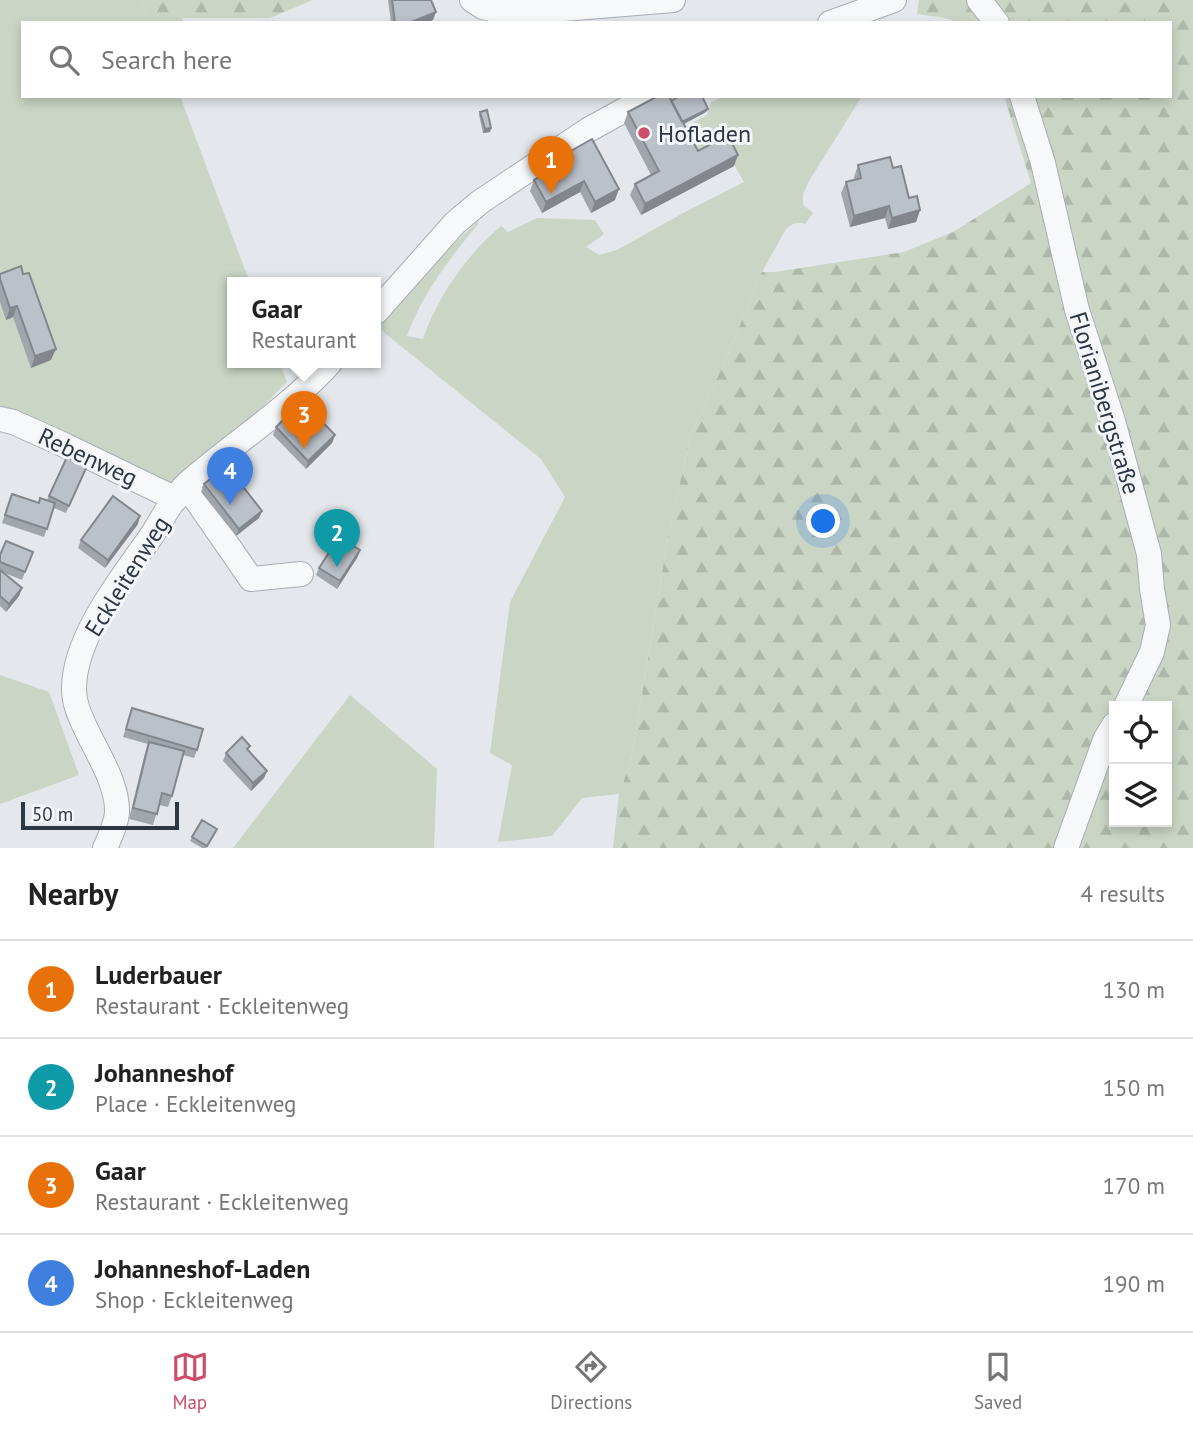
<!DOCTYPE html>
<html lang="en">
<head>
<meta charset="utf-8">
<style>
	:root { --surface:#fff; --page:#f2f2f2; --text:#222; --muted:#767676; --line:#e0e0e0; --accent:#cd4d69 }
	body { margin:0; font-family:"PT Sans",sans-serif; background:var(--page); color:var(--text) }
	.controls { position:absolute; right:21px; bottom:21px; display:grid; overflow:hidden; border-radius:0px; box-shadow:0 4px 10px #0003 }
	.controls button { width:63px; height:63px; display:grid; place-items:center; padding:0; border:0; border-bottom:2px solid var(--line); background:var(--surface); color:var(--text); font:35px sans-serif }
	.scale { position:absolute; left:21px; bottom:18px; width:158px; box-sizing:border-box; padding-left:7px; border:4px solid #2c3644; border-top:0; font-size:19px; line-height:24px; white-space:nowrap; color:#2c3644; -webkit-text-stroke:5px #f4f6f9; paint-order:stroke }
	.you { position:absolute; left:824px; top:522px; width:24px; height:24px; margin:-18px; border:5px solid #fff; border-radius:50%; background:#1a73e8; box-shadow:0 0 0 10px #1a73e833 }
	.badge { display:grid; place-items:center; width:46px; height:46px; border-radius:50%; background:var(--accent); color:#fff; font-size:23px; font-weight:700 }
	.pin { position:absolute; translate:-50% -58px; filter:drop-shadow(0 2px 4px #0008) }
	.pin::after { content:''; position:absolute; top:37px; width:24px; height:21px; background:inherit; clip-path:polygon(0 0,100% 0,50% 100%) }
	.popup { position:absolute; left:227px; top:277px; width:154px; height:91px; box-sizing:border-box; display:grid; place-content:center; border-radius:0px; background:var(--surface); filter:drop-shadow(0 2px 5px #0005); font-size:23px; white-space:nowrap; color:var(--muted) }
	.popup b { font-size:26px; color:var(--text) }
	.popup::after { content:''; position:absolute; left:50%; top:100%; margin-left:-14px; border:14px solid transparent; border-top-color:var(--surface) }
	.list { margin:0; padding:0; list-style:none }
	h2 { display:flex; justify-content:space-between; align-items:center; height:91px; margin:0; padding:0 28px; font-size:30px }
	h2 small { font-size:23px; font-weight:400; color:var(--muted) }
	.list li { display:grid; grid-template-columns:46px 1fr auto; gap:21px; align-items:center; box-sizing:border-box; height:98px; padding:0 28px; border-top:2px solid var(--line) }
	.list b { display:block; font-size:26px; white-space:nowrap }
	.list p { margin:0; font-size:23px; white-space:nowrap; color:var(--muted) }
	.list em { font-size:23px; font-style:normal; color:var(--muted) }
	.icon { flex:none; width:38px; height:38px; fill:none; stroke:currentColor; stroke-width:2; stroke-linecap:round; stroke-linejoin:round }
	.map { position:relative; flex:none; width:1193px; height:848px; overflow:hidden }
	.search { position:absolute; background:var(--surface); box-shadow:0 4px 10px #0003; left:21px; right:21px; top:21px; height:77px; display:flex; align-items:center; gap:18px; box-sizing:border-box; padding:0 24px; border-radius:0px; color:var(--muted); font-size:26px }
	.sheet { height:483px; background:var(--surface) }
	nav { display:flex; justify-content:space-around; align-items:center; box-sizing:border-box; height:98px; border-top:2px solid var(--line); background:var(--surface); font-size:19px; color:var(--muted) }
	nav a { display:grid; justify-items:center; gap:4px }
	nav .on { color:var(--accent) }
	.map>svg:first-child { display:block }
	.green { fill:#cad5c5 }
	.forest { fill:url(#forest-firs); fill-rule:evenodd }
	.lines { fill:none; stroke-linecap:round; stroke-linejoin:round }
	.minor-casing { stroke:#a9aeb6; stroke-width:26 }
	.minor { stroke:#f7f8fa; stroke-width:24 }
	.wall { fill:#a1a6ad }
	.shaded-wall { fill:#83878d }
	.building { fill:#bbc1c9; stroke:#83878d; stroke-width:2 }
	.poi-dot { fill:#cd4d69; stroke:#f4f6f9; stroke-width:2.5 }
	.labels { text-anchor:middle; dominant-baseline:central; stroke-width:6; stroke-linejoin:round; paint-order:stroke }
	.poi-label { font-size:24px; fill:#2c3644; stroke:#f4f6f9; text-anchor:start }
	.street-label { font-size:24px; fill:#2c3644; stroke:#f4f6f9 }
</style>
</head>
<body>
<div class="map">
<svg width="1193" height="848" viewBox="0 0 1193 848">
	<defs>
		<pattern id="forest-firs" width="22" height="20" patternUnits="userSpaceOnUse" patternTransform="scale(1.75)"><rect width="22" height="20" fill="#cad5c5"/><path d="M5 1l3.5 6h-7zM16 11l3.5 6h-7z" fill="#aeb7aa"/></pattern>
	</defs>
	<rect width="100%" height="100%" fill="#e4e7eb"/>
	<path class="green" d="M0,0H141L150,23H23V96H180L250,283H232V363H280L287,382C269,399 252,420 232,435C209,453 187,464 170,488L0,412Z
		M725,96H862L809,181L803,194V205L813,213L805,224C797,221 792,224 786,229L762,272L725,361L690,437L667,543L631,761L619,794L582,798L552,836L498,842L512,765L490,753L510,602L565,497L541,459L376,326L427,270L479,220L478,224C450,258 422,294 407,336L423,339C436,299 468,253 501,226L508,232L537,218L595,220L604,234L586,247L599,255L617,250L685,212L744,182L724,147L694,163L677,131L707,115L711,102Z
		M0,675L49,692L79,775L0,804Z
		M350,695L437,769L434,848H233Z"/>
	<path class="forest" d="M141,0H313L270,18H183L181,23H150Z
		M919,0H1193V848H613L619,794L631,761L667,543L690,437L725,361L762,272H775L904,252L953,232L1031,183L1004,96H1170V23H960L946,18L917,14ZM1114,706H1167V822H1114Z"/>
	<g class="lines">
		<g class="minor-casing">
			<path id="minor" d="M472,0L483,7L499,11H539L673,0
				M979,0L997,23
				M830,23L894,0
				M1022,96L1043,163L1077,310L1113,421L1149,554L1152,589L1158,625L1152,652L1126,706
				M376,312L455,223L480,202L588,130L650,96
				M0,419L13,422L60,443L176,499
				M186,485L251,579L301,574
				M105,848C110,837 116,825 117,813C118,784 98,755 86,729C80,716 74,704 74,689C74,636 123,577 152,535C163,518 173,497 188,483C235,442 288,409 330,363
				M1066,848L1105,740L1114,725"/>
		</g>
		<use href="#minor" class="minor"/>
	</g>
	<path class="wall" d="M388,0H431L433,20L426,23H391Z
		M671,101L708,109L706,112L684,124L698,151L734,166L641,215L630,195L635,184L651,175L624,123L628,112Z
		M480,112L491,128L490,132L483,133L479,115Z
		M569,152L615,200L591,213L580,192L542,213L530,191L534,180L566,163Z
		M858,165L893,168L909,198L920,210L916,222L888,229L885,218L850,227L841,193L846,182L855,180L854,177Z
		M0,274L51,360L31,368L13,317L6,320L0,302Z
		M276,427L335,435L332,443L306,469L273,435Z
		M67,457L87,466L66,513L54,508L44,537L2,523L12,494L39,503L47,500Z
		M204,484L262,511L259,518L236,536L201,492Z
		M138,524L105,568L78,548L81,540Z
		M360,550L357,558L337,589L316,575L319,568Z
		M33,552L22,580L2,572L22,588L19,596L6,612L0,606V555Z
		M132,708L197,750L194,758L183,755L172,796L168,807L159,805L153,825L129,819L145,753L148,744L123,737Z
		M248,750L267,771L264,778L251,791L223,761L226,753Z
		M215,833L206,848H202L190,841L192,837Z"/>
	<path class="shaded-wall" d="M436,12L433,20L426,23H409Z
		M708,109L706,112L676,128L677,124Z
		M491,128L490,132L483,133L485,129Z
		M738,155L734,166L641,215L645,204Z
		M584,181L580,192L542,213L546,202Z
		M619,189L615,200L591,213L595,202Z
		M889,206L885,218L850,227L854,216Z
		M920,210L916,222L888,229L892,218Z
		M17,306L13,317L6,320L10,308Z
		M56,349L51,360L31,368L35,356Z
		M335,435L332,443L306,469L308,461Z
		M262,511L259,518L236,536L239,529Z
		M140,516L138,524L105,568L108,560Z
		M360,550L357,558L337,589L340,581Z
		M22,588L19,596L6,612L9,604Z
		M267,771L264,778L251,791L253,783Z"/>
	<path class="building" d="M392,0H431L436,12L409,23H395Z
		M658,96H669L698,151L728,135L738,155L645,204L635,184L659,171L628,112Z
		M680,96H702L708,109L682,122L671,101Z
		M487,110L491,128L485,129L480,112Z
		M592,139L619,189L595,202L584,181L546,202L534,180L573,158L569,152Z
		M890,157L893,168L901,166L909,198L917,196L920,210L892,218L889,206L854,216L846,182L861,178L858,165Z
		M21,266L23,274L29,273L56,349L35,356L17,306L10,308L0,279V274Z
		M302,401L335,435L308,461L276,427Z
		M67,457L87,466L69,506L49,496Z
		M227,466L262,511L239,529L204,484Z
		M12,494L39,503L40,498L55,503L47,529L5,515Z
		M113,496L140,516L108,560L81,540Z
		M339,537L360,550L340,581L319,568Z
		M6,541L33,552L25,572L0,562V555Z
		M0,570L22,588L9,604L0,596Z
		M132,708L203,729L197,750L126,729Z
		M242,737L250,746L247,749L267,771L253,783L226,753Z
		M149,742L184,751L172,796L162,793L157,814L133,808Z
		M202,820L217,829L207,846L192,837Z"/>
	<circle class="poi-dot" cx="644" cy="133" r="7"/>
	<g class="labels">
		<g class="poi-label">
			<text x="658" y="133">Hofladen</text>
		</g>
		<g class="street-label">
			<text transform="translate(1105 403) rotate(73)">Florianibergstraße</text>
			<text transform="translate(88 457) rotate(25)">Rebenweg</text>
			<text transform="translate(127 576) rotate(-58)">Eckleitenweg</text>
		</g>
	</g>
</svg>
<div class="controls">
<button><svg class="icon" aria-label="locate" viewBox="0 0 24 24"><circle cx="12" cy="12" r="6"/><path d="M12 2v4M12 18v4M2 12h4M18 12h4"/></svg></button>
<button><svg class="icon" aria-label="layers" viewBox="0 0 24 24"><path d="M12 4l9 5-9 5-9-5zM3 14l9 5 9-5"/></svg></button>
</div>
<div class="scale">50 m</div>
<div class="you"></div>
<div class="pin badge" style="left:551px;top:194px;background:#e8710a">1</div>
<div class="pin badge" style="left:337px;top:567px;background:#0f9aa8">2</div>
<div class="pin badge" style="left:304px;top:449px;background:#e8710a">3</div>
<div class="popup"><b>Gaar</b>Restaurant</div>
<div class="pin badge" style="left:230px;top:505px;background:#3f7fe0">4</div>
<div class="search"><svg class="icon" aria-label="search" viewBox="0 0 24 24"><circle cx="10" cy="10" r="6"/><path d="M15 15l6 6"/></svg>Search here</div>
</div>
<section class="sheet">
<h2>Nearby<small>4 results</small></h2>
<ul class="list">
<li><span class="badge" style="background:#e8710a">1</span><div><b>Luderbauer</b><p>Restaurant · Eckleitenweg</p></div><em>130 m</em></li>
<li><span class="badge" style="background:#0f9aa8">2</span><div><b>Johanneshof</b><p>Place · Eckleitenweg</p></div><em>150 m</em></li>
<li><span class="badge" style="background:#e8710a">3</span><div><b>Gaar</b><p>Restaurant · Eckleitenweg</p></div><em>170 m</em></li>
<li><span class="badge" style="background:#3f7fe0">4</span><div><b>Johanneshof-Laden</b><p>Shop · Eckleitenweg</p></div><em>190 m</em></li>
</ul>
</section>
<nav>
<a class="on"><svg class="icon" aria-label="map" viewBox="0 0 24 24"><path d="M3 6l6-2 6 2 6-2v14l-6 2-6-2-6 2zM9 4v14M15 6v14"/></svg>Map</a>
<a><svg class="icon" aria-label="directions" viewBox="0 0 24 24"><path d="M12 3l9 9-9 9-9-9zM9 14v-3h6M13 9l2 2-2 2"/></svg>Directions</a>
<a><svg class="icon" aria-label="saved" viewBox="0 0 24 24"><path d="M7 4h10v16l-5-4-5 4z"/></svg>Saved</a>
</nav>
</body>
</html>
